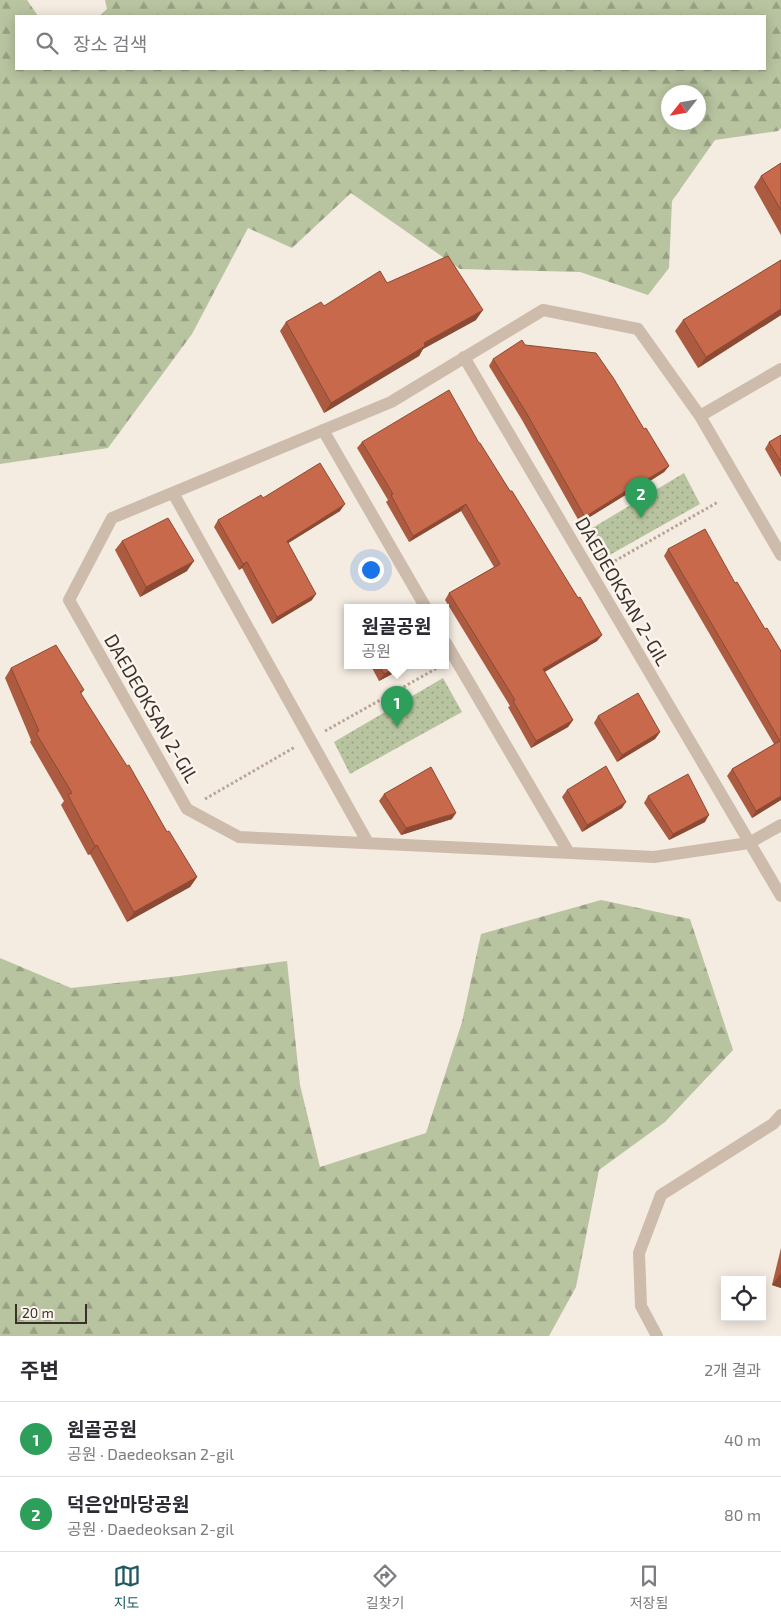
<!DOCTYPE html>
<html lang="ko">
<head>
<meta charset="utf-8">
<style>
	:root { --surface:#fff; --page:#f7f7f7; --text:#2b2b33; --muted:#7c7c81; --line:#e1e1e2; --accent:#1f5a5e }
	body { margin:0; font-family:"Exo 2","Noto Sans KR",sans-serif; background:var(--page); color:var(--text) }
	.controls { position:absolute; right:15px; bottom:15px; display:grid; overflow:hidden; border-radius:0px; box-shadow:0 2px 12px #0003 }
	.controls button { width:45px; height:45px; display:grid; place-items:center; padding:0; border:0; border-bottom:1px solid var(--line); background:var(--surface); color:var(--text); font:25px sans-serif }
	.compass { position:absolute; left:661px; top:85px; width:45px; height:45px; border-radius:50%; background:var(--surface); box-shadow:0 2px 12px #0003; rotate:239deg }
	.scale { position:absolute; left:15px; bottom:12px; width:72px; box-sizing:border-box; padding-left:5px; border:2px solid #3b302b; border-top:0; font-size:14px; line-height:18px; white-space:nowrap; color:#3b302b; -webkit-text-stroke:4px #fbf5ee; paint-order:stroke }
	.you { position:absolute; left:370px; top:569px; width:18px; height:18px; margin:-12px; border:4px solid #fff; border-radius:50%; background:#1a73e8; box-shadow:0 0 0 8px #1a73e833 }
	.badge { display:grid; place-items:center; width:32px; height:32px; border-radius:50%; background:var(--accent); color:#fff; font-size:16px; font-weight:700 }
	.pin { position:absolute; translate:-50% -41px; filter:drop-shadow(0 1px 2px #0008) }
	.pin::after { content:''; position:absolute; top:26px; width:18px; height:15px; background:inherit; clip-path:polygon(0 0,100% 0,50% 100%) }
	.popup { position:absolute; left:344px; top:604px; width:105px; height:65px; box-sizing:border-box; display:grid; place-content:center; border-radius:0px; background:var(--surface); filter:drop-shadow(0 1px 4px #0005); font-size:16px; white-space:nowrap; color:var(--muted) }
	.popup b { font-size:19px; color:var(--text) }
	.popup::after { content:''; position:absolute; left:50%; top:100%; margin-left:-10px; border:10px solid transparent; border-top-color:var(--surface) }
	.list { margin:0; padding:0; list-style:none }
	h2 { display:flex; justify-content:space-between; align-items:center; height:65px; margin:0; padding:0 20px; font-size:21px }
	h2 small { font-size:16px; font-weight:400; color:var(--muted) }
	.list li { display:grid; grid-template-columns:32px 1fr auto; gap:15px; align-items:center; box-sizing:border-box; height:75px; padding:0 20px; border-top:1px solid var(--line) }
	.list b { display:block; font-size:19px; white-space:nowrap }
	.list p { margin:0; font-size:16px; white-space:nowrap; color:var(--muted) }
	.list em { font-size:16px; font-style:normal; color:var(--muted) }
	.icon { flex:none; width:28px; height:28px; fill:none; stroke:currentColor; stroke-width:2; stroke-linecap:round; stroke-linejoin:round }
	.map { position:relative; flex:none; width:781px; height:1336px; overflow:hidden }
	.search { position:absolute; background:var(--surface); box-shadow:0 2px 12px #0003; left:15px; right:15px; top:15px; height:55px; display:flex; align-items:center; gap:12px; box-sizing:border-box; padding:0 18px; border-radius:0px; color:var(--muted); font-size:19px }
	.sheet { height:215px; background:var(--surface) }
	nav { display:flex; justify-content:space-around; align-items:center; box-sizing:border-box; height:70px; border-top:1px solid var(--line); background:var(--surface); font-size:14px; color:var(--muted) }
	nav a { display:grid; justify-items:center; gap:2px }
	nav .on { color:var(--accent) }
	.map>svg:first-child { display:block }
	.forest { fill:url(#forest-firs); fill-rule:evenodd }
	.park { fill:url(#park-dots) }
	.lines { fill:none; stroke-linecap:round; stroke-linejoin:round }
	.path { stroke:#b9a596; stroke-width:3; stroke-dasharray:2.5 2.5; stroke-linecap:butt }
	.minor { stroke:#cdbbac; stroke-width:12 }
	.wall { fill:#ac5a40 }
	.shaded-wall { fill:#8c4a34 }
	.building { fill:#c8694b; stroke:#8c4a34 }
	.labels { text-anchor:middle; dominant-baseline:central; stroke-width:5; stroke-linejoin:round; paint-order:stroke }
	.street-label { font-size:19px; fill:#3b302b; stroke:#fbf5ee }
</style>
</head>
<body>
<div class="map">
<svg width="781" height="1336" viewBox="0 0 781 1336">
	<defs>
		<pattern id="forest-firs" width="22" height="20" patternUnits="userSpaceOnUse" patternTransform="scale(1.25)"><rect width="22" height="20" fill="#b8c4a0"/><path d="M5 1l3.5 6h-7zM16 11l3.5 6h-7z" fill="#97a083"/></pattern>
		<pattern id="park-dots" width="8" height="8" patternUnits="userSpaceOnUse" patternTransform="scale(1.25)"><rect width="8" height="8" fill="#b8c4a0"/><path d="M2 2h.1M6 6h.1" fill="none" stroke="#97a083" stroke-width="1.8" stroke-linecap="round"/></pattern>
	</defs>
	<rect width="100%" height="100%" fill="#f4ebe1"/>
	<path class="forest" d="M0,0H27L38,16H16V69H765V16H99L107,9L105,0H781V128L778,131L715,140L672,201L669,268L648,295L580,272L460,269L351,193L292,248L248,228L192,334L108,448L0,464ZM668,92H698V122H668Z
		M601,900L690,919L733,1050L665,1122L599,1170L576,1287L549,1336H0V958L71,988L179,976L287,961L300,1085L320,1167L426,1133L462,1022L481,934Z"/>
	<path class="park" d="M684,473L700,504L599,561L584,533Z
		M443,678L462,712L350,774L334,742Z"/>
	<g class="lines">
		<path class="path" d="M606,566L718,502
			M325,731L439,667
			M205,799L295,747"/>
		<path class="minor" d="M464,357L781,896
			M700,416L781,369
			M323,430L426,608
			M173,493L368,843
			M781,555L700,416L638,329L543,310L391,402L112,518L69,600L187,809L239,837L654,857L749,843L781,825
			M446,643L569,853
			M657,1336L641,1306L639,1253L661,1195L773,1124L781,1115"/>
	</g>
	<path class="wall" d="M781,163V235L754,187L761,176Z
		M781,260V315L698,368L675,331L683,320Z
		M387,283L476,320L423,349L419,356L324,413L280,331L286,322L324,306Z
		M525,345L644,429L669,466L664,472L628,495L627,494L580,523L522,420L489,366L493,359Z
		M781,435V477L765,449L769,442Z
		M362,442L479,443L602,635L597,641L544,672L573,720L568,727L531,748L508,707L510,706L445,600L449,593L494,567L461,511L409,542L386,502L388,500L357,448Z
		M340,511L288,543L312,600L272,624L242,568L239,570L214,527L218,520Z
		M122,541L187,571L140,597L115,550Z
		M668,549L735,583L765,629L781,651V800L752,818L727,776L732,769L774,744L664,556Z
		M371,666H407L379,681Z
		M11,668L84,690L81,694L167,832L197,877L190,887L127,922L90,854L88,855L61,805L64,801L30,742L31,740L5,678Z
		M598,716L660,732L655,739L617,762L594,723Z
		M567,790L622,808L582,832L562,797Z
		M384,794L452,819L401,835L379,801Z
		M648,796L705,822L669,840L644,803Z
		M781,1248V1288L772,1285Z"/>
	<path class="shaded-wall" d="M781,309V315L698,368L706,357Z
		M483,310L476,320L423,349L419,356L324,413L331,403L424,343Z
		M669,466L664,472L628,495L633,488Z
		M632,487L627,494L580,523L585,517Z
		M345,504L340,511L282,547L287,541Z
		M466,504L461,511L409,542L413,536Z
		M194,561L187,571L140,597L146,587Z
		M247,562L242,568L239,570L243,564Z
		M316,594L312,600L272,624L277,617Z
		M602,635L597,641L538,676L543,669Z
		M399,666H407L379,681L384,674Z
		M573,720L568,727L531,748L536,741Z
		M660,732L655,739L617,762L622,755Z
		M781,796V800L752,818L756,811Z
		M626,802L622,808L582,832L587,825Z
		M456,813L452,819L401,835L406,828Z
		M709,815L705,822L669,840L673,834Z
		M97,845L90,854L88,855L95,846Z
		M197,877L190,887L127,922L134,912Z
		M781,1273V1288L772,1285Z"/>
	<path class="building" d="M781,163V210L761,176Z
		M448,256L483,310L424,343L425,346L331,403L286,322L321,302L324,306L380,271L387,283Z
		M781,260V309L706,357L683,320Z
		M522,340L525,345L596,353L614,379L644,429L646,428L669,466L633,488L632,487L585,517L527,414L493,359Z
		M449,390L479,443H480L510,491H512L578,598L580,597L602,635L543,669L573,720L536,741L513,701L515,700L449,593L500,564L466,504L413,536L391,495L393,494L362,442Z
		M781,435V462L769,442Z
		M320,463L345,504L287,541L316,594L277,617L247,562L243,564L218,520L261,495L263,498Z
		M168,518L194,561L146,587L122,541Z
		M705,529L735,583L737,582L765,629L767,628L781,651V796L756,811L732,769L780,741L668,549Z
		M56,645L84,690L80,692L127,766L129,765L167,832L169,831L197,877L134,912L97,845L95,846L68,795L72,793L36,733L39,731L11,668Z
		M379,666H399L384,674Z
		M638,693L660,732L622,755L598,716Z
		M606,766L626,802L587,825L567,790Z
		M431,767L456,813L406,828L384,794Z
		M688,774L709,815L673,834L648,796Z"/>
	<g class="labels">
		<g class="street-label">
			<text transform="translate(623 591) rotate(60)">DAEDEOKSAN 2-GIL</text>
			<text transform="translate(152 708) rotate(60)">DAEDEOKSAN 2-GIL</text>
		</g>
	</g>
</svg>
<div class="controls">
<button><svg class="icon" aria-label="locate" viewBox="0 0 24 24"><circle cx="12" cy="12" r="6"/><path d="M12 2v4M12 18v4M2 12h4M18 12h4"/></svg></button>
</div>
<svg class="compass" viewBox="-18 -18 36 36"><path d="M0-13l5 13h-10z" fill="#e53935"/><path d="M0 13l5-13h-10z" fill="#7c7c81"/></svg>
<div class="scale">20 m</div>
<div class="you"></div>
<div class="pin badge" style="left:397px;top:727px;background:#2e9e5b">1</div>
<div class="popup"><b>원골공원</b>공원</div>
<div class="pin badge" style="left:641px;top:518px;background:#2e9e5b">2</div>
<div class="search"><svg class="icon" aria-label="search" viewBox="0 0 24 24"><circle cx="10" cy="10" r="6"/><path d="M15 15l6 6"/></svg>장소 검색</div>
</div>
<section class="sheet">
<h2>주변<small>2개 결과</small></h2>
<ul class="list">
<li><span class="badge" style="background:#2e9e5b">1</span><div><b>원골공원</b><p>공원 · Daedeoksan 2-gil</p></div><em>40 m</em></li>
<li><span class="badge" style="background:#2e9e5b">2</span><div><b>덕은안마당공원</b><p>공원 · Daedeoksan 2-gil</p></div><em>80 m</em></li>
</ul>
</section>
<nav>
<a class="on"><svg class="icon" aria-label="map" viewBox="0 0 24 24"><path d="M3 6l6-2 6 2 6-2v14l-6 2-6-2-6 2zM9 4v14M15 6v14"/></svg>지도</a>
<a><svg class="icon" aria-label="directions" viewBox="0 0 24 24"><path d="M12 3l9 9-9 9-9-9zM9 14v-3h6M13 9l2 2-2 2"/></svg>길찾기</a>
<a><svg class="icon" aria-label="saved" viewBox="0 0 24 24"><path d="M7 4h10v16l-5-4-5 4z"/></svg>저장됨</a>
</nav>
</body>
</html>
